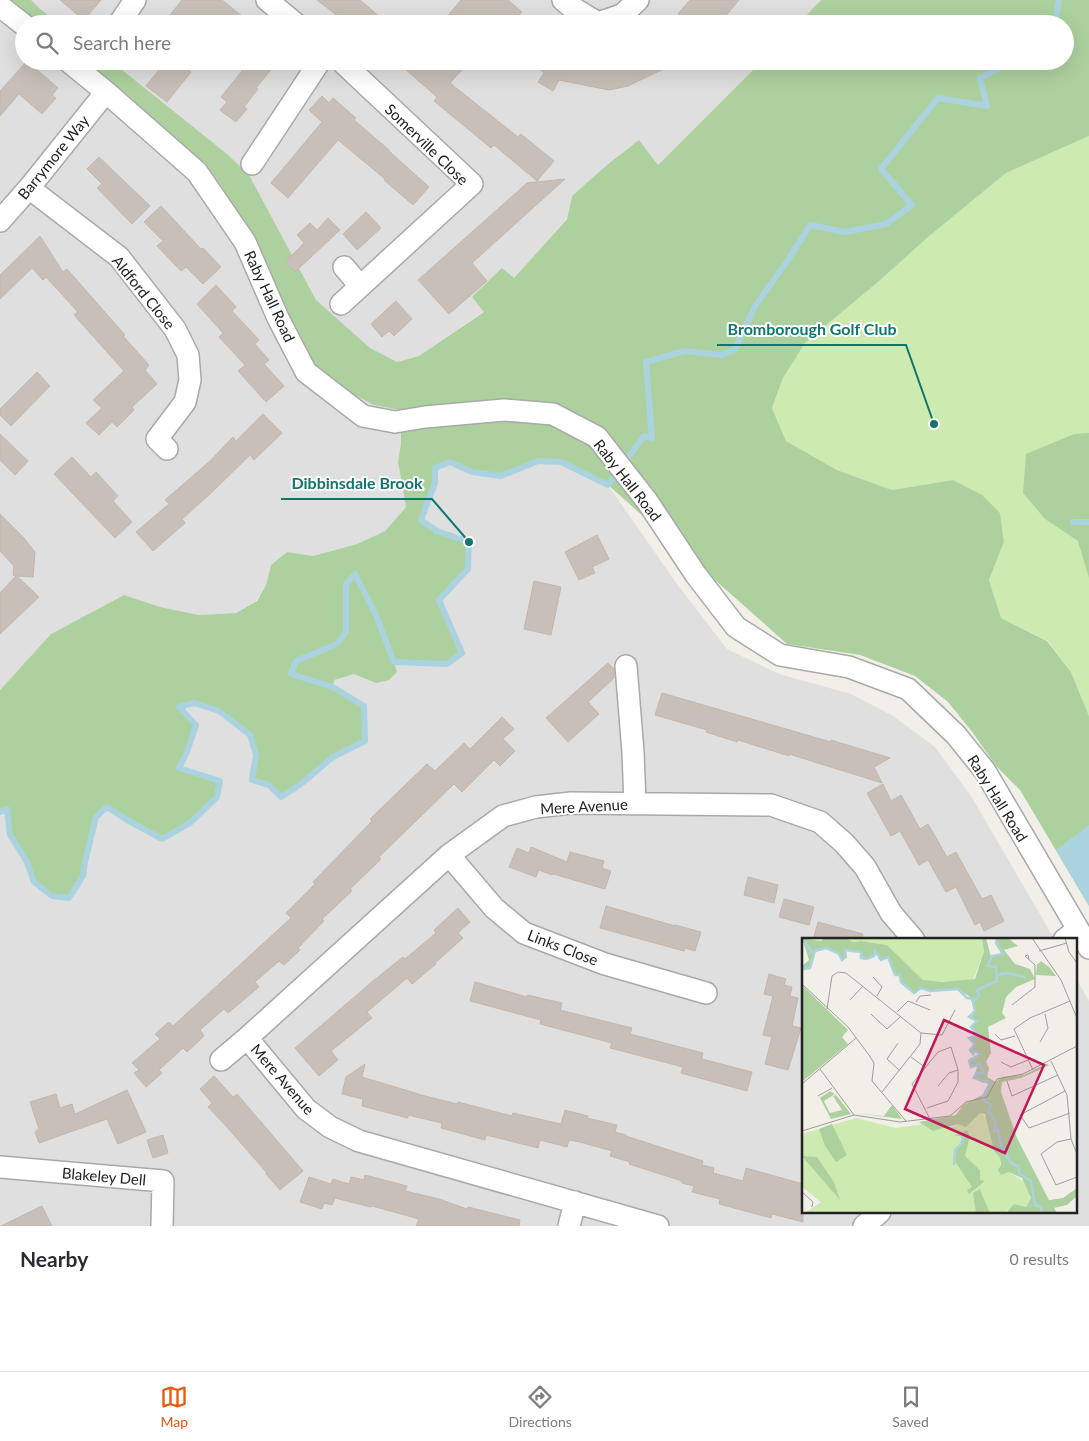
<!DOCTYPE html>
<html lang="en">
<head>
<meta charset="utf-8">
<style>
	:root { --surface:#fff; --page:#f2f2f3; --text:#2b2b33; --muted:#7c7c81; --line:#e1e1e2; --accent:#ea580c }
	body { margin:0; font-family:Lato,sans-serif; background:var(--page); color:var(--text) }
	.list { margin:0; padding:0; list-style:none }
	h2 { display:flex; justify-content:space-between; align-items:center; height:65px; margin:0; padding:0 20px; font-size:21px }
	h2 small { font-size:16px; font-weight:400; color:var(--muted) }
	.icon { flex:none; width:28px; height:28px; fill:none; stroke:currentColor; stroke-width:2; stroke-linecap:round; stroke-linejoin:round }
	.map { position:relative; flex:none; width:1089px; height:1226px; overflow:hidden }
	.search { position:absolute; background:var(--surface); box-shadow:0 5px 20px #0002; left:15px; right:15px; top:15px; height:55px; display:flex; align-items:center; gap:12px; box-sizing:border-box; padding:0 18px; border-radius:28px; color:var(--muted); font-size:19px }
	.sheet { height:145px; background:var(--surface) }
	nav { display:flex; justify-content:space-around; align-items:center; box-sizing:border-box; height:70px; border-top:1px solid var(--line); background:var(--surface); font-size:14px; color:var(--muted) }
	nav a { display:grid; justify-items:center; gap:2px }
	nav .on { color:var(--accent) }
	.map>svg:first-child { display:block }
	.residential { fill:#e0dfdf }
	.grass { fill:#cdebb0 }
	.forest { fill:#add19e }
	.water { fill:#aad3df }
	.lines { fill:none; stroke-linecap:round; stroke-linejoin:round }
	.stream { stroke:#aad3df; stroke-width:6 }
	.building { fill:#c7bfb8; stroke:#c4b6ab }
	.minor-casing { stroke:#a9a9a9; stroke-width:24 }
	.minor { stroke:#fff; stroke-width:21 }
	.labels { text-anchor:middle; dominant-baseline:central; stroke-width:4; stroke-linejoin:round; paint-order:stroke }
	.street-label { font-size:15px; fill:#222; stroke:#fff }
	.inset-river { fill:none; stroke:#aad3df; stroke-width:2.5 }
	.inset-road { fill:none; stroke:#9f9d99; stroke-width:1 }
	.view { fill:#c2185b; fill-opacity:0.15; stroke:#c2185b; stroke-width:2.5 }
	.inset-edge { fill:none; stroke:#222; stroke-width:2.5 }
	.leader { fill:none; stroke:#0f766e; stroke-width:2 }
	.callout-dot { fill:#0f766e; stroke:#fff; stroke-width:2 }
	.callout-label { font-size:16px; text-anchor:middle; font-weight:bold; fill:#0f766e; stroke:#fff; stroke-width:4; stroke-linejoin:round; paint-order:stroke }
</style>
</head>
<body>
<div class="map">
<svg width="1089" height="1226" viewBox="0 0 1089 1226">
	<rect width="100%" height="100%" fill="#f2efe9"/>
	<path class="residential" d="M0,0H821L798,24H24V61H762L658,165L572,196L567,218L514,278L472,297L484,311L419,356L397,362L401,443L398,462L406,507L385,531L357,544L313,556L287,552L271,565L266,585L256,601L236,613L199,615L159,607L124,595L51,634L0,690Z
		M538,461L561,462L608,485L677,584L727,649L779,674L851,694L893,716L935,747L971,796L1055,940H803V1212H1075V976L1089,1001V1226H0V812L7,809L10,835L27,862L34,882L83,876L85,862L96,817L107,807L127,820L162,839L220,781L179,768L187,752L179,707L194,703L219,711L250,735L256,755L252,780L269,785L281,797L301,784L333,757L365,741L291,674L439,600L468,569L469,543L437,531L421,520L435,483V468L450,462L472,472L501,476Z"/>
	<path class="grass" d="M1089,136V716L1071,672L1048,641L1001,618L989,580L1004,542L1000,513L953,480L892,490L837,470L786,441L772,408L783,378L805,343L878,282L927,238L1006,173Z"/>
	<path class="forest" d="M7,0H31L40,9L60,24H35Z
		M821,0H1089V136L1006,173L927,238L878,282L805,343L783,378L772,408L786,441L837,470L892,490L953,480L982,495L1000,513L1004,542L989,580L1001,618L1047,641L1071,672L1089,716V906L1020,790L996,766L973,733L948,702L915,676L860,655L787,644L608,485L561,462L538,461L501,476L472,472L450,462L435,468V483L421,520L437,531L469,542L468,569L439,600L462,653L447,664L394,662L397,672L389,680L376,683L354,674L334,680L333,687L364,706L365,741L333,757L301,784L281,797L269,785L252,780L256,755L250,734L219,710L194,703L180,707L196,725L187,752L179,768L220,781L217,797L190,823L162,839L127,820L107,807L96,817L85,862L83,876L69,898L52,896L34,882L27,862L10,835L7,810L0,812V690L51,634L124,595L160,607L199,615L236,613L257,601L266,585L271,565L287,552L313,556L357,544L385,531L406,507L398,462L401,443L400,410L374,405L341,388L319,370L304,346L258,253L203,162L160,128L80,61H111L227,154L249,175L316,300L370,348L397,362L419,356L484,312L472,297L502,268L514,278L567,219L572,196L607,165L639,140L658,165L762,61H1065V24H798Z
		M1089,433V578L1078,541L1045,519L1023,493L1026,454L1074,434Z"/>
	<path class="water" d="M1089,825V906L1056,850Z"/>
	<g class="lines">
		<path class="stream" d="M1055,24L1059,0
			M1073,522H1089
			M0,812L7,809L10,835L27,862L34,882L52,896L69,898L83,876L85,862L96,817L107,807L127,820L162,839L190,823L217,797L220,781L179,768L187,752L196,725L179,707L194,703L219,711L250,735L256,755L252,780L269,785L281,797L301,784L333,757L365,741L364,706L333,687L291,674L296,661L337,644L346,632V584L355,574L375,613L394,662L447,664L462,653L439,600L468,569L469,542L437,531L421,520L435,483V468L450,462L472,472L501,476L538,461L561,462L608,485L644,436L652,438L646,362L685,351L722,355L735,349L755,306L788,260L810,225L845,232L886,224L912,205L881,169L938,98L987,106L980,78L1013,61"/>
	</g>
	<path class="building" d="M60,0H101L84,20Z
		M182,0H222L252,24H163Z
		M317,0H360L388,24H348Z
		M461,0H508L522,12L511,24H441Z
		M690,0H739L719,24H688L678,14Z
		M27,61L58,88L52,95L56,98L42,114L19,94L0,116V91Z
		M166,61H178L191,72L167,102L146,86Z
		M250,61H278L256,88L258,89L244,107L247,109L236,122L220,110L227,102L221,97Z
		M396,61H470L450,83L518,137L521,134L554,161L537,181L494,145L491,148L434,101L437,97Z
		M530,61H680L628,86L609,90L559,80L553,91L538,82L544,73Z
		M322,96L329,103L333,98L356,118L354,120L389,150V151L429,187L413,205L384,180L385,179L338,140L288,198L271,183L322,122L309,110Z
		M99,157L150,206L132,224L97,188L102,184L87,169Z
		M565,179L472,263L487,281L449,314L418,280L527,183Z
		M161,206L201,249L203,248L221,267L203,284L186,267L181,271L157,246L163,241L144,222Z
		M366,212L381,228L357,250L343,234Z
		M328,218L340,230L295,272L285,262L304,243L297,235L310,223L317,230Z
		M40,236L63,272L67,269L125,335L123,336L149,365L145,370L157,384L132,407L134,410L117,427L112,422L99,435L86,423L102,408L93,400L124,371L74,315L78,312L46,277L43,280L32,268L0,299V275Z
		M216,285L236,307L232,311L259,340L255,344L269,360L264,364L284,386L266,402L238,371L245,365L219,337L223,333L197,304Z
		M396,301L412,319L394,336L389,331L382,337L371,324Z
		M37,372L50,386L11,426L0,415V409Z
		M263,414L282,433L254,460L250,455L210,494L182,519L185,523L153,551L136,532L169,504L165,500L209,462L233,437L236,441Z
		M0,434L28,461L15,475L0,460Z
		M72,457L91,477L96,472L118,496L113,501L132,522L115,538L54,474Z
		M0,514L23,537L35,552L33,577L17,576L39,597L0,634V593L16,576L13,575L14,566L0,551Z
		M597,535L609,559L592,567L595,573L579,580L565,552Z
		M534,581L561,587L551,635L524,629Z
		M608,663L614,669V678L588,702L599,714L568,742L546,718Z
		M662,693L831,742V740L890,758L874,767L882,783L789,754V756L738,740L737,742L706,732L707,730L655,715Z
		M502,717L514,729L503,739L515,751L500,766L494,760L462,792L454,784L379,857L381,859L350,889L352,891L322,919L324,921L298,948L300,950L284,965L279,961L255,982L259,987L228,1013L224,1009L200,1030L204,1036L187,1052L183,1048L159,1070L162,1073L146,1087L134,1073L139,1070L132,1063L160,1039L155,1034L169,1022L173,1026L291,918L286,913L315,884L313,882L372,821L370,819L427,764L435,771L464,743L470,749Z
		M883,784L891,801L901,795L920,829L928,824L947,857L956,852L982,899L991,895L1004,921L984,931L980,922L975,925L956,887L946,892L928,860L919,865L900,831L891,836L867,793Z
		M531,847L567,862L570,852L604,861L602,868L611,871L605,889L553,874L552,875L539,870L536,877L509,867L517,848L529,853Z
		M748,877L778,885L774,903L744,895Z
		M784,899L814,907L809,925L779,917Z
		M606,906L675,926V925L701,932L695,951L685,948L684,951L600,928Z
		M458,908L470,922L458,933L463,938L435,963L436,964L412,984L407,978L367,1012L372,1018L331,1051L338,1060L319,1076L295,1048L373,981L403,957L405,959L436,933L434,930Z
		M818,922L863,934L862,940H813Z
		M769,974L786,979L784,985L792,987L790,996L798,998L792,1026L801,1028L788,1070L765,1064L772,1037L763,1035L773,996L764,994Z
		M475,982L527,997V995L562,1003L560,1010L632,1028L630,1034L703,1053L702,1059L752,1072L747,1091L681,1073L683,1067L610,1048L612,1043L540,1024L541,1020L470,1001Z
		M365,1064L362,1077L425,1096L457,1104L458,1102L512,1116L513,1113L561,1124L565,1110L588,1116L587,1118L617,1125L615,1132L626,1135V1136L703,1161L702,1165L714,1168L713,1173L743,1181L746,1168L803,1184V1222L772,1214L771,1218L719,1204L720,1199L692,1192L694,1186L682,1183V1181L629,1164L630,1162L610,1156L612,1151L580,1142L569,1140L567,1147L540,1140L538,1148L486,1135L485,1140L441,1128L442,1123L408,1115V1118L362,1106L363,1099L342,1094L346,1077Z
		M214,1076L233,1097L237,1094L303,1171L280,1190L266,1174L267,1173L226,1126L208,1107L212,1103L200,1089Z
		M127,1090L146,1132L118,1144L107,1119L39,1143L35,1132L39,1129L30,1102L56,1094L60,1108L72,1104L75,1114Z
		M163,1135L168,1153L153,1158L147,1140Z
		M365,1175L407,1186L405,1191L439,1199L467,1209L468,1207L520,1220L519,1226H416L419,1219L372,1206L371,1207L335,1198L332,1205L324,1203L322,1209L300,1202L309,1177L331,1184L333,1179L349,1184L351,1177L364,1180Z
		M42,1206L52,1226H1Z"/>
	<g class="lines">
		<g class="minor-casing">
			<path id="minor" d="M267,0L296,24
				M563,0L570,6L598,23L622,15L638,0
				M0,6L24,25
				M119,24L135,0
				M68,61L106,92L197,172L245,242L278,318L306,372L363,416L395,422L425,417L504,410L553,414L597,437L647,501L696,575L736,627L780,655L849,667L908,689L956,735L985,771L1089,948
				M252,164L320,61
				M29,188L119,257L175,329L188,355L190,380L185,402L157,439L167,449
				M0,221L29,188L106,92
				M344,267L360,286
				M341,304L472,184L341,61
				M626,666L633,752L635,804
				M449,855L494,908L524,933L605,964L706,993
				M1064,940L1078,929
				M221,1060L247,1038
				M0,1167L163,1181L162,1226
				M569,1226L575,1202
				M658,1226L359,1141L330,1127L306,1109L247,1038L449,855L503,816L536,807L571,803L771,805L820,822L844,843L865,867L891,913L914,940
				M864,1226L880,1212"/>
		</g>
		<use href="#minor" class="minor"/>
	</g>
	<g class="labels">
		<g class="street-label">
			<text transform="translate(427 144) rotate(44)">Somerville Close</text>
			<text transform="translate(53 157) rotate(-51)">Barrymore Way</text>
			<text transform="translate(144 292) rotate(51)">Aldford Close</text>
			<text transform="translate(270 296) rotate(65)">Raby Hall Road</text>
			<text transform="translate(628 480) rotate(52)">Raby Hall Road</text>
			<text transform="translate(998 798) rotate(58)">Raby Hall Road</text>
			<text transform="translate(584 806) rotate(-3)">Mere Avenue</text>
			<text transform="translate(563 947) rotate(21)">Links Close</text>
			<text transform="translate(283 1079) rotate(49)">Mere Avenue</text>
			<text transform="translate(104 1176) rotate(5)">Blakeley Dell</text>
		</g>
	</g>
	<g transform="translate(802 938)">
		<rect width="275" height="275" fill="#f2efe9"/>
		<path d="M44,0H180L182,13L171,43L130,44L121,42L85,7L59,3L51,4ZM178,174L185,180L192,213L198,220L199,237L207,234L225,246L229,260L224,269L205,272L204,275H3L19,264L0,249V196L54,180L94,190L121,186L149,189L170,181Z" fill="#cdebb0"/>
		<path d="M0,0L19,3L22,0H44L51,4L59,3L85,7L121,42L140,44L173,41L182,13L180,0H184L189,19L201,16L194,5L195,0H206L216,8L202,12L213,26L228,31L233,41L214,49L204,59L200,75L204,80L186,89L189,115L184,124L187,130L185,139L194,144L200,139L222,137L244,126L248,127L219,140L200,144L199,154L215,200L247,262L261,260L275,250V258L265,267L252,270L255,275H204L212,266L224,269L229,260L220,240L207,234L199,237L196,232L199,227L198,220L192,213L183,176L178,175L164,189L156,186L131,193L117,184L154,177L161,167L184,155L188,146L185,142L181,145L172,140L175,129H169L167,121L178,116L173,114L171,116L168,112L173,106L167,100L176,97L169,89L175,83L167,79L173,73L168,59L156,51L128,53L120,50L112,55L99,44L98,37H93L86,19L79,22L73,13L72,18L64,21L59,20V14L43,12L44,19L40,22L36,15L24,10L13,13L9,30L0,33V28L7,22ZM239,23L247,29L254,38L234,37L235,27ZM0,47L46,92L40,99L46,106L0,144ZM28,153L33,156L22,163L28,175L40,172L31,158L34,157L49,176L29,181L18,160ZM90,167L100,181L53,175L82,178ZM30,186L45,217L34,224L23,208L17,191ZM165,192L168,198L163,218L178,232V242L183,243L167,256L165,252L170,249L152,222L153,212L160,202L159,198H152ZM0,218L15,219L32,244L38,262ZM178,251L180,257L188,275H174L171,255Z" fill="#add19e"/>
		<path class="inset-river" d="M0,0L11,15M195,0L194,5L201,16L190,18L186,28L194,29L195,43L175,52L177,58L171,64L173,73L167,79L175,83L169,89L176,97L167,100L173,106L168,112L171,116L173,113L178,116L167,123L169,129L177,126L183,135H174L172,140L188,145L181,158L183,164L189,166L187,174L194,184L192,193L196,192L200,210L209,225L216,228L218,236L229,243L233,267L239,269V275M0,31L8,30L13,13L24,10L36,15L40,22L44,19L43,12L59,14V20L64,21L72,18L73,13L79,22L86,19L93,37H98L99,44L112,55L119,50L128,53L156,51L165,60L174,61M195,37L205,35L223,39M152,227L153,212L160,205L161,195"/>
		<path class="inset-road" d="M230,0L259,42L275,80M263,0L267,14L275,25M237,13L265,5M71,39L80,49L75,58M0,46L46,89L67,117L72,125L70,143L104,183M48,62L61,48M114,64L118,58L129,57M210,67L233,49V27L223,18L226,17L227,21M25,71L30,38L36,34L44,35L119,95L118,106L80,154M95,74L106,63L128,72M69,76L85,91L99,78M119,95L140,97L153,72M193,96L199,102L213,98M238,104L246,90L243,76M96,105L85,121L97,132M109,119L124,130M249,123L265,157L269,201L275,216M199,124L209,129L226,122M18,131L52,177M231,132L212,91L228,80L268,63M205,143L210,158L256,137M0,146L54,100M136,148L147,135L156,132M263,153L218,177L227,190L268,175M16,158L30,150M125,170L146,163L156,144V132L149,109L136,114L110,146L128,181M0,193L52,177L98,184L148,178L164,164L185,159L195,141L221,136L275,108M269,201L255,204L239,216L254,247L275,239M0,254L11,264L10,269"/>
		<path class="view" d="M142,82L242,127L203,215L103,171Z"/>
		<rect width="275" height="275" class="inset-edge"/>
	</g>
	<path class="leader" d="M934 424L906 345H717M469 542L432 499H281"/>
	<g class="callout-dot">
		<circle cx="934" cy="424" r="5"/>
		<circle cx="469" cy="542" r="5"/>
	</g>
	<g class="callout-label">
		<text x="812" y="335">Bromborough Golf Club</text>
		<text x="357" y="489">Dibbinsdale Brook</text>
	</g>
</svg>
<div class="search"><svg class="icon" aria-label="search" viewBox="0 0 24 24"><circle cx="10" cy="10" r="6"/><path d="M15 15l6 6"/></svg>Search here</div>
</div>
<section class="sheet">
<h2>Nearby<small>0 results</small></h2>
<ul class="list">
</ul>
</section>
<nav>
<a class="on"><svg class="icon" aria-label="map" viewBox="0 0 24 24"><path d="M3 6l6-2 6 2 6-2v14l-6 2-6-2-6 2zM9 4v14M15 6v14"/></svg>Map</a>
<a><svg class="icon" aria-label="directions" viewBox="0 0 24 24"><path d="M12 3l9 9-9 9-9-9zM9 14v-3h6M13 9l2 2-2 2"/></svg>Directions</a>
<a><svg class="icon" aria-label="saved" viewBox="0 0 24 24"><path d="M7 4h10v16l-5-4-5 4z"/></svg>Saved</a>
</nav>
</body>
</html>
